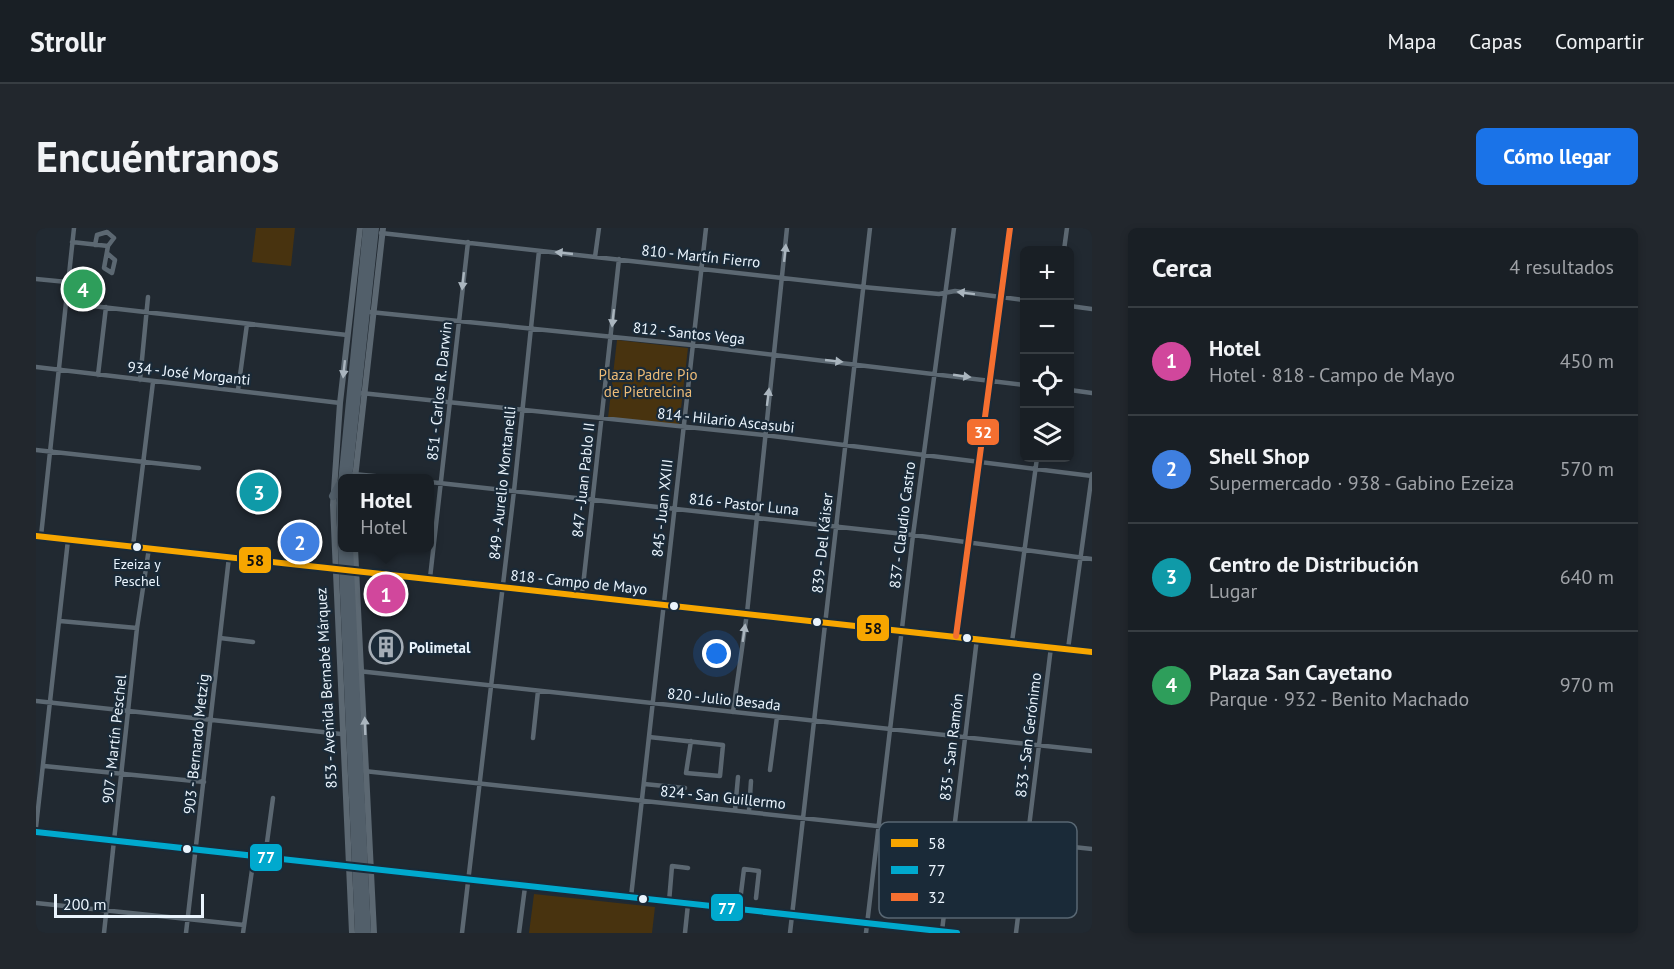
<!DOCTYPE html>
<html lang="es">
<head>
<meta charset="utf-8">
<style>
	:root { --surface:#191f25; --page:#22272d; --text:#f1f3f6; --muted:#9fa2a7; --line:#373d42; --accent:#1a73e8 }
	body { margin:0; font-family:"PT Sans",sans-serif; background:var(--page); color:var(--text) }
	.controls { position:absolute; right:18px; top:18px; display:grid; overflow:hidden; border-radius:9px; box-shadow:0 3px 9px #0003 }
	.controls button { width:54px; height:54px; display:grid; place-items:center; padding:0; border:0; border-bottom:2px solid var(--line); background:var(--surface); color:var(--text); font:30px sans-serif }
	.scale { position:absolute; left:18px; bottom:15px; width:150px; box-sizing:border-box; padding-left:6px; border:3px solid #eaf4fd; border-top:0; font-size:16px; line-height:21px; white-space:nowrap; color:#eaf4fd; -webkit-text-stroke:4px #1a2a38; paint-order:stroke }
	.you { position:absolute; left:681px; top:426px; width:21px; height:21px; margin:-15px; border:4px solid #fff; border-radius:50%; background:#1a73e8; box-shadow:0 0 0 9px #1a73e833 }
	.badge { display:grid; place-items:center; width:39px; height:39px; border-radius:50%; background:var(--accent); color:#fff; font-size:20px; font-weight:700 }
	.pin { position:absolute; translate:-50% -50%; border:3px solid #fff; box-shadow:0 2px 6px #0006 }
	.popup { position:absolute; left:302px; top:246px; width:96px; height:78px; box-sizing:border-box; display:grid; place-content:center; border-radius:9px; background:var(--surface); filter:drop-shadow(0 2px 4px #0005); font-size:20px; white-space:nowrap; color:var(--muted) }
	.popup b { font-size:22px; color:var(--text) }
	.popup::after { content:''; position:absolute; left:50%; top:100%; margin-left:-12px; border:12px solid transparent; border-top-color:var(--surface) }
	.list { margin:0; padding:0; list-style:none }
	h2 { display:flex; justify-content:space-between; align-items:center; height:78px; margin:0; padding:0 24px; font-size:26px }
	h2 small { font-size:20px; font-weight:400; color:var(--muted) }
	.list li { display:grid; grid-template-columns:39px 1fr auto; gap:18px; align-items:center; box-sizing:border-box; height:108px; padding:0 24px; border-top:2px solid var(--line) }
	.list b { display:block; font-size:22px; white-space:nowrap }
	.list p { margin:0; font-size:20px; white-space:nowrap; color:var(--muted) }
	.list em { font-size:20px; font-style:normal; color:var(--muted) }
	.icon { flex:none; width:33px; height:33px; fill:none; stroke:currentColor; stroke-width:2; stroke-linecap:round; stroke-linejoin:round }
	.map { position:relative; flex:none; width:1056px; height:705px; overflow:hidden; border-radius:9px }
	header { display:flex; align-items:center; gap:36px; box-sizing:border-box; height:84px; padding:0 30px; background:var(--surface); border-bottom:2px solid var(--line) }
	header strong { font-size:28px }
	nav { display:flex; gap:33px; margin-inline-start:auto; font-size:21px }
	.intro { display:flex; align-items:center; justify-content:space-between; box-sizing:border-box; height:144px; padding:0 36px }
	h1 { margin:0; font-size:42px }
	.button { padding:15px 27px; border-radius:9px; background:var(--accent); color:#fff; font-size:21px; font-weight:700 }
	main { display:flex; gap:36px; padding:0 36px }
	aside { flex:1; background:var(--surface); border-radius:9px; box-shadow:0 3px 9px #0003 }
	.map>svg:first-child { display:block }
	.green { fill:#48330f }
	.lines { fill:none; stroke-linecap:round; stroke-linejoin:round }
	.minor { stroke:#5c6872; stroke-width:4.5 }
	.tertiary { stroke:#5c6872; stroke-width:6 }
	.secondary { stroke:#54606c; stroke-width:7 }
	.primary { stroke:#525f6a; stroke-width:8 }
	.bus-1-casing { stroke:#1a2a38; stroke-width:10 }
	.bus-2-casing { stroke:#1a2a38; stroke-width:10 }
	.bus-3-casing { stroke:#1a2a38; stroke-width:10 }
	.bus-1 { stroke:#f7a600; stroke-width:6 }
	.bus-2 { stroke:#00a9ce; stroke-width:6 }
	.bus-3 { stroke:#f46f30; stroke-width:6 }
	.oneway { fill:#aab5be }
	.bus-dot { fill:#eaf4fd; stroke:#1a2a38; stroke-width:2 }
	.labels { text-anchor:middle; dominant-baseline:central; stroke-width:4.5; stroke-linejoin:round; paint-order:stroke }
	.bus-label { font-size:14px; fill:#eaf4fd; stroke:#1a2a38 }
	.street-label { font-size:15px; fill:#eaf4fd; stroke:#1a2a38 }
	.park-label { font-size:15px; fill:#ecbb77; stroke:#1a2a38 }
	.poi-label { font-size:15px; font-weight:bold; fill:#eaf4fd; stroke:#1a2a38; text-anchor:start }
	.key { fill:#1a2a38; stroke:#586773; stroke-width:1.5 }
	.key-label { font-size:16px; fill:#eaf4fd }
	.line-badge { stroke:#1a2a38; stroke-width:2 }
	.badge-label { font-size:16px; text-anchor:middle; font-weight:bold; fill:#fff }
	.pale-badge-label { font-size:16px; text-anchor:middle; font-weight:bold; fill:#111 }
</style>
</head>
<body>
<header>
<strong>Strollr</strong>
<nav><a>Mapa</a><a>Capas</a><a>Compartir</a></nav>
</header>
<div class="intro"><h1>Encuéntranos</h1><a class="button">Cómo llegar</a></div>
<main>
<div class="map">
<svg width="1056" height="705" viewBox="0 0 1056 705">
	<rect width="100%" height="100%" fill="#212931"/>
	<path class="green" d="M220,0H259L255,38L216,34Z
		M33,46L63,49L60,78L30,75Z
		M581,112L652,120L643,198L572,190Z
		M498,666L619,679L616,705H493Z"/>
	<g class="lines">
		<path class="minor" d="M345,5L827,59L903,66L919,63L988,72
			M36,14L72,18L78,10L71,4L61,7L59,17
			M1028,22L1031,0
			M72,26L79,32L76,45L68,40L72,18
			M559,29L563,0
			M0,51L31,54
			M30,75L311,107
			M1034,78L1056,81
			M334,84L656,117L988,157
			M0,139L304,175
			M62,147L70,79
			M104,152L112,69
			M202,162L211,96
			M1034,162L1056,165
			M325,165L728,207L1056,248
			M0,222L163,240
			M317,246L359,250
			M394,254L877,307L1056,331
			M5,308L38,0
			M97,318L117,154
			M394,350L432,14
			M546,367L583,31
			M24,393L101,400
			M920,408L974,0
			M184,410L217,414
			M976,414L1001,230
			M1032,421L1056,246
			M322,443L1056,523
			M0,473L305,506
			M697,484L711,385L751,0
			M613,509L687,517L684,548L650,545L655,513
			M497,510L502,463
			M8,538L168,554
			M734,542L741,489
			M328,543L1056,621
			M608,556L649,560
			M699,582L702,549
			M713,583L715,553
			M0,599L32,312
			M229,629L237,570
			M595,669L670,0
			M633,674L636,638L652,640
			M0,675L208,697
			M703,681L708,641L723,643L720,670
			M906,703L941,410
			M68,705L101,400L113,320
			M150,705L193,329
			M207,705L218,628
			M426,705L478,263L503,23
			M483,705L489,659
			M649,705L652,676
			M754,705L834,0
			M830,705L877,307L918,0
			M980,705L1015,419"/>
		<path class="tertiary" d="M319,250L347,0
			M0,308L1056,424
			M319,320L338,705
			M329,640L921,705
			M316,705L297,277L304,175L324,0"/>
		<path class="secondary" d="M0,604L323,640"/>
		<path class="primary" d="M312,250L339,0
			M297,268L304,256
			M313,320L331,705
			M323,705L304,275L331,0"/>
		<g class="bus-1-casing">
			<path id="bus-1" d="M0,308L1056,424"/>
		</g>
		<g class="bus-2-casing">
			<path id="bus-2" d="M0,604L921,705"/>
		</g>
		<g class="bus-3-casing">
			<path id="bus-3" d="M920,408L974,0"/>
		</g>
		<use href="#bus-1" class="bus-1"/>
		<use href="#bus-2" class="bus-2"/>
		<use href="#bus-3" class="bus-3"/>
	</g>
	<defs><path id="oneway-solid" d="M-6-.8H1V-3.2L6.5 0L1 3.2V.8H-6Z" transform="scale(1.5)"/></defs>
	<g class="oneway">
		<use href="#oneway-solid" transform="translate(528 25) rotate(-174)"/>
		<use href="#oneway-solid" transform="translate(749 25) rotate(-84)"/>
		<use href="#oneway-solid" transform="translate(427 53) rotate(96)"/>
		<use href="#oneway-solid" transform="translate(930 65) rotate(-173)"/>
		<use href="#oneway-solid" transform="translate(577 90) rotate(96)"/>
		<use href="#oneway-solid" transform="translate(798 133) rotate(6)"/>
		<use href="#oneway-solid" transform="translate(308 141) rotate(96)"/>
		<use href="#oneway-solid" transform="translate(926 148) rotate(8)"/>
		<use href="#oneway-solid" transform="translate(732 169) rotate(-83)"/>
		<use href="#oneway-solid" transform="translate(708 405) rotate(-82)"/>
		<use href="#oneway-solid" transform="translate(329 498) rotate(-92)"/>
	</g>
	<defs>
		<g id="building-ring" transform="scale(1.725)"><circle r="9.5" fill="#1a2a38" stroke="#a4adb6" stroke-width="1.5"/><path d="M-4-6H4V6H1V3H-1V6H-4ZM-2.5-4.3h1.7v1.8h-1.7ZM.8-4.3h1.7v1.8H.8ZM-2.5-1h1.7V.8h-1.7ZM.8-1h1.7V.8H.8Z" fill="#a4adb6"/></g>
	</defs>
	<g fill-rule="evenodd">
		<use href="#building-ring" x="350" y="419"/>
	</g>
	<g class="bus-dot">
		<circle cx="101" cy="319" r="5"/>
		<circle cx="638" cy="378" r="5"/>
		<circle cx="781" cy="394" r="5"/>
		<circle cx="931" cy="410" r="5"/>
		<circle cx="151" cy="621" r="5"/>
		<circle cx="607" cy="671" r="5"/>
	</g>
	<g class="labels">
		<g class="bus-label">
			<text x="101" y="336">Ezeiza y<tspan x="101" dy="17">Peschel</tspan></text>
		</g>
		<g class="street-label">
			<text transform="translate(665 28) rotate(6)">810 - Martín Fierro</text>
			<text transform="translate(653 105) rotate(6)">812 - Santos Vega</text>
			<text transform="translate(153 145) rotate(6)">934 - José Morganti</text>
			<text transform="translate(403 163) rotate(-84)">851 - Carlos R. Darwin</text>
			<text transform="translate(690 192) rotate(6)">814 - Hilario Ascasubi</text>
			<text transform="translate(547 252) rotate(-84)">847 - Juan Pablo II</text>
			<text transform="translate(466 255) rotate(-84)">849 - Aurelio Montanelli</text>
			<text transform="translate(708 276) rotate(6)">816 - Pastor Luna</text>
			<text transform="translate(626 280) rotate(-84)">845 - Juan XXIII</text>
			<text transform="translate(866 297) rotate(-83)">837 - Claudio Castro</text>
			<text transform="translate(786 315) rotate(-84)">839 - Del Káiser</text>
			<text transform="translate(543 354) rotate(6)">818 - Campo de Mayo</text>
			<text transform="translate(290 460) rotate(-93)">853 - Avenida Bernabé Márquez</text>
			<text transform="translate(688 471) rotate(6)">820 - Julio Besada</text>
			<text transform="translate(992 507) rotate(-83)">833 - San Gerónimo</text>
			<text transform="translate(78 511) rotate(-84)">907 - Martín Peschel</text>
			<text transform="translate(160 516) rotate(-84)">903 - Bernardo Metzig</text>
			<text transform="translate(915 519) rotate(-83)">835 - San Ramón</text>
			<text transform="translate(687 569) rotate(6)">824 - San Guillermo</text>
		</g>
		<g class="park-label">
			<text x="612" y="146">Plaza Padre Pio<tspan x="612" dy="17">de Pietrelcina</tspan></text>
		</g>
		<g class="poi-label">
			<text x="373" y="419">Polimetal</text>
		</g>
	</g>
	<rect x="843" y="594" width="198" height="96" rx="9" class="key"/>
	<rect x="855" y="611" width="27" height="8" fill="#f7a600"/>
	<rect x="855" y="638" width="27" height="8" fill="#00a9ce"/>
	<rect x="855" y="665" width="27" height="8" fill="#f46f30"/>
	<g class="key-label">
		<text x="892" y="621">58</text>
		<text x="892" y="648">77</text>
		<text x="892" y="675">32</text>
	</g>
	<g class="line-badge">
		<rect x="930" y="190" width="34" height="28" rx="6" fill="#f46f30"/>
		<rect x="202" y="318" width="34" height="28" rx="6" fill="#f7a600"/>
		<rect x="820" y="386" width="34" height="28" rx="6" fill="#f7a600"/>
		<rect x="213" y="615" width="34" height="29" rx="6" fill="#00a9ce"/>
		<rect x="674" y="665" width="34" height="29" rx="6" fill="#00a9ce"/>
	</g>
	<g class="badge-label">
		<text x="947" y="210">32</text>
		<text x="230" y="635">77</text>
		<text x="691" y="686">77</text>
	</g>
	<g class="pale-badge-label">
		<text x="219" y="338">58</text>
		<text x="837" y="406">58</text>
	</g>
</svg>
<div class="controls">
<button>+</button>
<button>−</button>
<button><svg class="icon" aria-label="locate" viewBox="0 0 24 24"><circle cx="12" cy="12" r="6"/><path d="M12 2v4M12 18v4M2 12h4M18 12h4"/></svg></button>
<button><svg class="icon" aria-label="layers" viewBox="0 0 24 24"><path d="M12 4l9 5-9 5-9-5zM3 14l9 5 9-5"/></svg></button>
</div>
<div class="scale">200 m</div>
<div class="you"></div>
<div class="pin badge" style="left:350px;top:366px;background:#d1479c">1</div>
<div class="popup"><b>Hotel</b>Hotel</div>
<div class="pin badge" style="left:264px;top:314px;background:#3f7fe0">2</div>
<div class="pin badge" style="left:223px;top:264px;background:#0f9aa8">3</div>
<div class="pin badge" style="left:47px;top:61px;background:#2e9e5b">4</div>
</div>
<aside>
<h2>Cerca<small>4 resultados</small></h2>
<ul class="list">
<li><span class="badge" style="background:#d1479c">1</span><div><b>Hotel</b><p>Hotel · 818 - Campo de Mayo</p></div><em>450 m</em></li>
<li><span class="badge" style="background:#3f7fe0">2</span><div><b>Shell Shop</b><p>Supermercado · 938 - Gabino Ezeiza</p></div><em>570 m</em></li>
<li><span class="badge" style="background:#0f9aa8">3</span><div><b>Centro de Distribución</b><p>Lugar</p></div><em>640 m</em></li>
<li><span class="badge" style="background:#2e9e5b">4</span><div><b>Plaza San Cayetano</b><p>Parque · 932 - Benito Machado</p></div><em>970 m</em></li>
</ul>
</aside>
</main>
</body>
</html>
